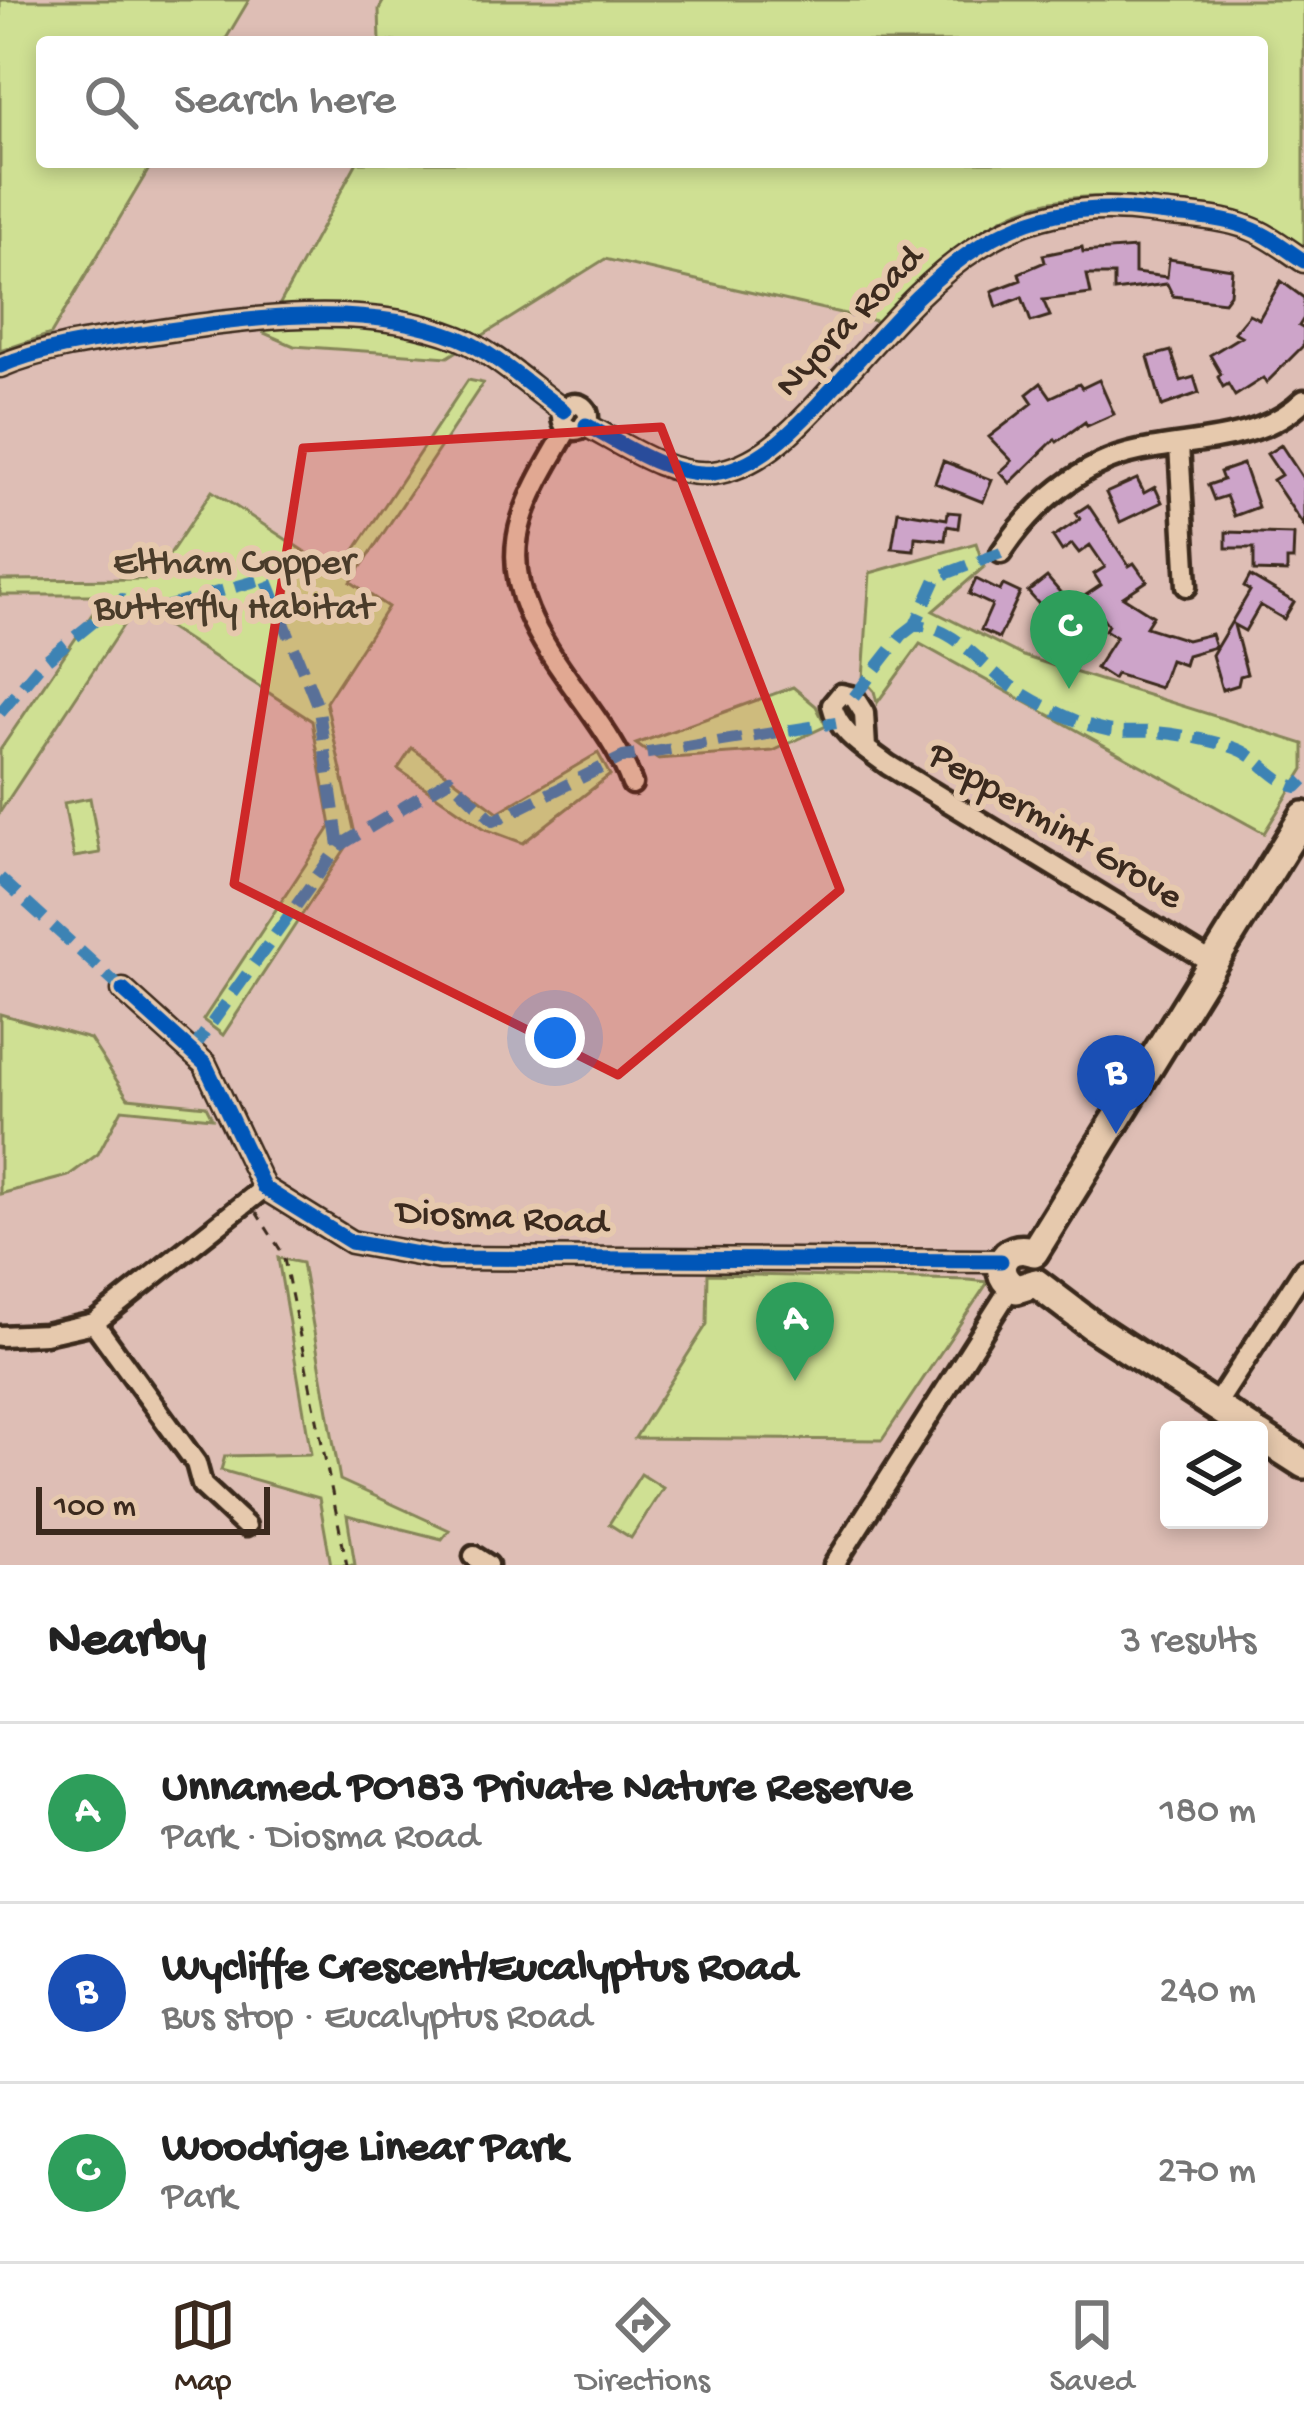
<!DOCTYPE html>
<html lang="en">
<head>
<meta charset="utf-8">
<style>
	:root { --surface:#fff; --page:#f2f2f2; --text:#222; --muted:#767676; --line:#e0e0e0; --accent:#3b2a1e }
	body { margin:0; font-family:"Gochi Hand",sans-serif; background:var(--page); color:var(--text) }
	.controls { position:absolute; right:36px; bottom:36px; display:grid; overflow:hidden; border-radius:12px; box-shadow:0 6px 18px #0003 }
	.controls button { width:108px; height:108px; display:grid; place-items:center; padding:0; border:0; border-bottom:3px solid var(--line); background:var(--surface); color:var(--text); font:60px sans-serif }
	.scale { position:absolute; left:36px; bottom:30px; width:234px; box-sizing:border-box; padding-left:12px; border:6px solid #3b2a1e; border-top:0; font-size:33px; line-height:42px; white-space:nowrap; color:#3b2a1e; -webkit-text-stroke:9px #e6c9ad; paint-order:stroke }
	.you { position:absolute; left:555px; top:1038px; width:42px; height:42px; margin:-30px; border:9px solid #fff; border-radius:50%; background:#1a73e8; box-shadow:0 0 0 18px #1a73e833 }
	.badge { display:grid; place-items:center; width:78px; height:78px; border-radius:50%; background:var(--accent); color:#fff; font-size:39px; font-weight:700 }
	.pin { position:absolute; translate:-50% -99px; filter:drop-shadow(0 3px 6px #0008) }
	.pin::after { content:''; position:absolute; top:63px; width:42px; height:36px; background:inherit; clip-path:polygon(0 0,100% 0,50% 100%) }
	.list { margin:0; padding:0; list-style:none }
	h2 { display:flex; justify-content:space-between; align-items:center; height:156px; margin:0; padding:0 48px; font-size:51px }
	h2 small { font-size:39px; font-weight:400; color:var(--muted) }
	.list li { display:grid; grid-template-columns:78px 1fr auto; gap:36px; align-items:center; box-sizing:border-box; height:180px; padding:0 48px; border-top:3px solid var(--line) }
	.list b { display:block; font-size:45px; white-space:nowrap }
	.list p { margin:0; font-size:39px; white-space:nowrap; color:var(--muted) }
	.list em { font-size:39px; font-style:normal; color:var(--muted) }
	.icon { flex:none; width:66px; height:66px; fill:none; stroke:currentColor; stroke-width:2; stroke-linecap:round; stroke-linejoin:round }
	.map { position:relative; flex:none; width:1304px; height:1565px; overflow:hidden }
	.search { position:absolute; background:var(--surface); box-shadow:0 6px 18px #0003; left:36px; right:36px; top:36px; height:132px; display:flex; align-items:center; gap:30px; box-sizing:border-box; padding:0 42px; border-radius:12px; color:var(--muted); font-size:45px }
	.sheet { height:696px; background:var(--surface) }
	nav { display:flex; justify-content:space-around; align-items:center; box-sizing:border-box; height:168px; border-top:3px solid var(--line); background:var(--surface); font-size:33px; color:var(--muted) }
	nav a { display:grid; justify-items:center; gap:6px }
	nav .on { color:var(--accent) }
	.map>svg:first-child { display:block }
	.green { fill:#cfe093; stroke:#858558; stroke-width:3 }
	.building { fill:#cda4c9; stroke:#3b2a1e; stroke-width:3 }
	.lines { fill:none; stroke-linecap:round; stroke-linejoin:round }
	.street-casing { stroke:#3b2a1e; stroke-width:27 }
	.secondary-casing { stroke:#3b2a1e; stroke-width:36 }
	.path { stroke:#3b2a1e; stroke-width:3; stroke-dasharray:9 9; stroke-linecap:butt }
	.street { stroke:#e6c9ad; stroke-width:18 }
	.secondary { stroke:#e6c9ad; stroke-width:27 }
	.quiet { stroke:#3e83b4; stroke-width:12; stroke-dasharray:24 12; stroke-linecap:butt }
	.cycleway-casing { stroke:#e6c9ad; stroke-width:22 }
	.cycleway { stroke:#0057b8; stroke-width:15 }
	.marked { fill:#ce2828; fill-opacity:0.2; stroke:#ce2828; stroke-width:9; stroke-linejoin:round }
	.labels { text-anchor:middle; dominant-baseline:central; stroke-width:12; stroke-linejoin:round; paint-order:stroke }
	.street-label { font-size:39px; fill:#3b2a1e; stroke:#e6c9ad }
	.park-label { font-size:39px; fill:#4a3c2a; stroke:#e6c9ad }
</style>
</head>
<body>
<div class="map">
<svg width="1304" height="1565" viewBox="0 0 1304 1565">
	<rect width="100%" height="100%" fill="#debeb5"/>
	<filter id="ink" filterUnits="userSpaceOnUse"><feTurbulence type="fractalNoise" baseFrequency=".00833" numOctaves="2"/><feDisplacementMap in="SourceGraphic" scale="24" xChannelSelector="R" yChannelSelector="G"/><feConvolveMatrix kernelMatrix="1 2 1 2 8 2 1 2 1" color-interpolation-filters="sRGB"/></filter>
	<g filter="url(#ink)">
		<path class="green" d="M0,0H249L224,42H42V162H153L51,334L0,351Z
			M384,0H1304V249C1286,238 1268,225 1249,217C1221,205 1187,205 1158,201C1020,181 972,228 880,322L605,259L448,357L294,346L264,333L357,162H1262V42H380L379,9Z
			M468,380L483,383L351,582L388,607L326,702L355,834L223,1035L203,1020L331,826L312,721L136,606L0,812V750L105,595H0V580L153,579L212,491L339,574Z
			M976,543L984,567L933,611L1023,656L1304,744V769L1264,833L920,644L877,703L874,691L863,679L870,573Z
			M793,687L816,706L826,726L773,751L657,759L636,744Z
			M412,748L498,812L598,753L610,775L523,843L485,829L398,769Z
			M90,798L100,853L74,857L64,803Z
			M0,1014L90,1039L128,1098L206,1106L212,1118L122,1109L98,1154L68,1176L0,1194Z
			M278,1258L302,1263L340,1480L449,1530L442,1539L347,1515L355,1565H331L319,1498L221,1470L225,1456L311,1454Z
			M708,1274L969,1280L988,1282L882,1440L635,1438L707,1324Z
			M641,1474L663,1488L631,1538L609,1524Z"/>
		<path class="building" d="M1082,247L1083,252L1135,248V273L1167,277L1169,259L1232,269L1230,294L1224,302L1173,296L1167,284L1114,291V275H1087L1091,294L1043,300L1050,316L1031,322L1022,297L997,307L992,291L1021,280L1019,273L1045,262L1043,255Z
			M1281,281L1304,298V318L1299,326L1304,329V345L1266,383L1263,378L1235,396L1228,384L1223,387L1218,377L1221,374L1210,355L1241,336L1234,332L1249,314L1259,319Z
			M1171,351L1181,381L1194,377L1199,393L1162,406L1148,357Z
			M1099,380L1114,414L1087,426L1085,422L1057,442L1055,439L1010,483L1000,472L1012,461L989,437L1033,403L1027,394L1041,383L1051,397L1079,384L1082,388Z
			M1281,445L1304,480V526L1273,480L1281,475L1267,454Z
			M943,461L992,480L983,502L935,483Z
			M1243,464L1258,507L1234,516L1226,496L1214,500L1208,485L1223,480L1220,472Z
			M1137,479L1144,493L1155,487L1162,502L1120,522L1106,493Z
			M1088,505L1129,566L1134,563L1147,581L1123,597L1153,616L1146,627L1187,640L1211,634L1215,647L1187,655L1184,665L1170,660L1160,688L1116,674L1113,679L1096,668L1116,637L1105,630L1108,625L1093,604L1062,630L1028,592L1047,577L1071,605L1101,585L1094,574L1105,567L1090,545L1079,553L1072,544L1062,551L1053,537L1080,519L1076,513Z
			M898,511L947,519L948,512L960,513L958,528L947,526L945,540L915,537L914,550L892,548Z
			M1226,532L1294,534L1293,560H1287V572L1254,571V548H1226Z
			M1250,576L1294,602L1284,619L1260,605L1245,631L1234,625L1247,674L1240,676L1238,685L1222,690L1212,655L1250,591L1244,587Z
			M976,579L1000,591L1003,585L1020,593L999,638L981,630L992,605L969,594Z"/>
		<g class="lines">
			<g class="street-casing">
				<path id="street" d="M0,366C45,347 95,341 142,334C242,319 363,300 459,338C493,352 533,389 564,411
					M562 417a13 13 0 1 1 26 0a13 13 0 1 1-26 0Z
					M586,425C624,445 668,477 713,473C756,468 791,433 819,403C918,297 987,189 1150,212C1181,216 1219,216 1249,228C1269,235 1287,250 1304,261
					M568,428C552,457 532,487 522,519C489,622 602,698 632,784
					M1179,445L1187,586
					M1001,553C1033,505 1080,463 1139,451C1194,439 1260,443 1304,400
					M866,748L864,713L854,697L841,694L832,705C838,733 866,748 888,765L1211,962
					M123,990L205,1064L264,1188L351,1242L439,1258L1001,1261
					M94,1323L196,1463L202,1485L246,1526
					M0,1336L45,1334L94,1323L264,1188
					M1215,1406L1304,1269
					M474,1556L488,1565
					M834,1565L1011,1287"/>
			</g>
			<g class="secondary-casing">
				<path id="secondary" d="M1034,1252L1304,816
					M1034,1252C1003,1240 988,1275 1017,1289L1036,1283
					M1036,1283L1094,1327L1252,1430
					M1259,1435L1304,1464"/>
			</g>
			<path class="path" d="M256,1212L283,1254L347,1565"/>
			<use href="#street" class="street"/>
			<use href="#secondary" class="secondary"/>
			<path class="quiet" d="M1001,553L937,577L915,625C957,627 982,667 1014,688C1040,705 1077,724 1107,730C1122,733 1138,731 1153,732C1180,734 1210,740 1235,748C1259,756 1273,781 1297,787L1304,780
				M854,697L902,635L915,625
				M0,713L40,665L122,599L145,613L266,578L319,710L339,846
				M0,878L123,990
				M191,1052L339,846L450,779L494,821L623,757L836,723"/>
			<g class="cycleway-casing">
				<path id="cycleway" d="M0,366C45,347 95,341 142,334C242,319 363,300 459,338C493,352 533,389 564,411
					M586,425C624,445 668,477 713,473C756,468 791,433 819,403C918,297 987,189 1150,212C1181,216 1219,216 1249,228C1269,235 1287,250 1304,261
					M123,990L205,1064L264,1188L351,1242L439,1258L1001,1261"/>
			</g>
			<use href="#cycleway" class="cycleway"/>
		</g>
	</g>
	<path class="marked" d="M661,427L840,890L618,1075L234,884L303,448Z"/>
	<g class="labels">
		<g class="street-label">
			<text transform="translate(851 323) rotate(-46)">Nyora Road</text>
			<text transform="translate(1054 828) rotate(31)">Peppermint Grove</text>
			<text transform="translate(502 1220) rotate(3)">Diosma Road</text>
		</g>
		<g class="park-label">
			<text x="234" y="565">Eltham Copper<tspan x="234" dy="45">Butterfly Habitat</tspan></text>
		</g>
	</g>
</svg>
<div class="controls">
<button><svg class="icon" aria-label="layers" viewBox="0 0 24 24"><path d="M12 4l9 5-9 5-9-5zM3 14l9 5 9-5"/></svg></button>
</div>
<div class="scale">100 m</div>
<div class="you"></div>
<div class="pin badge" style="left:795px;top:1381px;background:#2e9e5b">A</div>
<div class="pin badge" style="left:1116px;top:1134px;background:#1a4fb4">B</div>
<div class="pin badge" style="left:1069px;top:689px;background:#2e9e5b">C</div>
<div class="search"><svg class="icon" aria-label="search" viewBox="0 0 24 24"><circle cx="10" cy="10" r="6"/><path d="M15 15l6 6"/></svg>Search here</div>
</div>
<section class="sheet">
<h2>Nearby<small>3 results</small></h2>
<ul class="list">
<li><span class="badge" style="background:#2e9e5b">A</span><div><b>Unnamed P0183 Private Nature Reserve</b><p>Park · Diosma Road</p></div><em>180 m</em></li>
<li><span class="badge" style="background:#1a4fb4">B</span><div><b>Wycliffe Crescent/Eucalyptus Road</b><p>Bus stop · Eucalyptus Road</p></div><em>240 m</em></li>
<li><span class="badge" style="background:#2e9e5b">C</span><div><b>Woodrige Linear Park</b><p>Park</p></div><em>270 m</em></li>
</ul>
</section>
<nav>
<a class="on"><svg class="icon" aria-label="map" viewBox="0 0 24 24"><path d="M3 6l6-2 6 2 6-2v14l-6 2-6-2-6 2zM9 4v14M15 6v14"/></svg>Map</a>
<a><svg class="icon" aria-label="directions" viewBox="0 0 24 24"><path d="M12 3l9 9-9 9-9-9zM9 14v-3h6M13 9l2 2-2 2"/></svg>Directions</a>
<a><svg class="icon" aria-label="saved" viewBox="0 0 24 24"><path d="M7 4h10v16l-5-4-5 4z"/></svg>Saved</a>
</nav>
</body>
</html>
